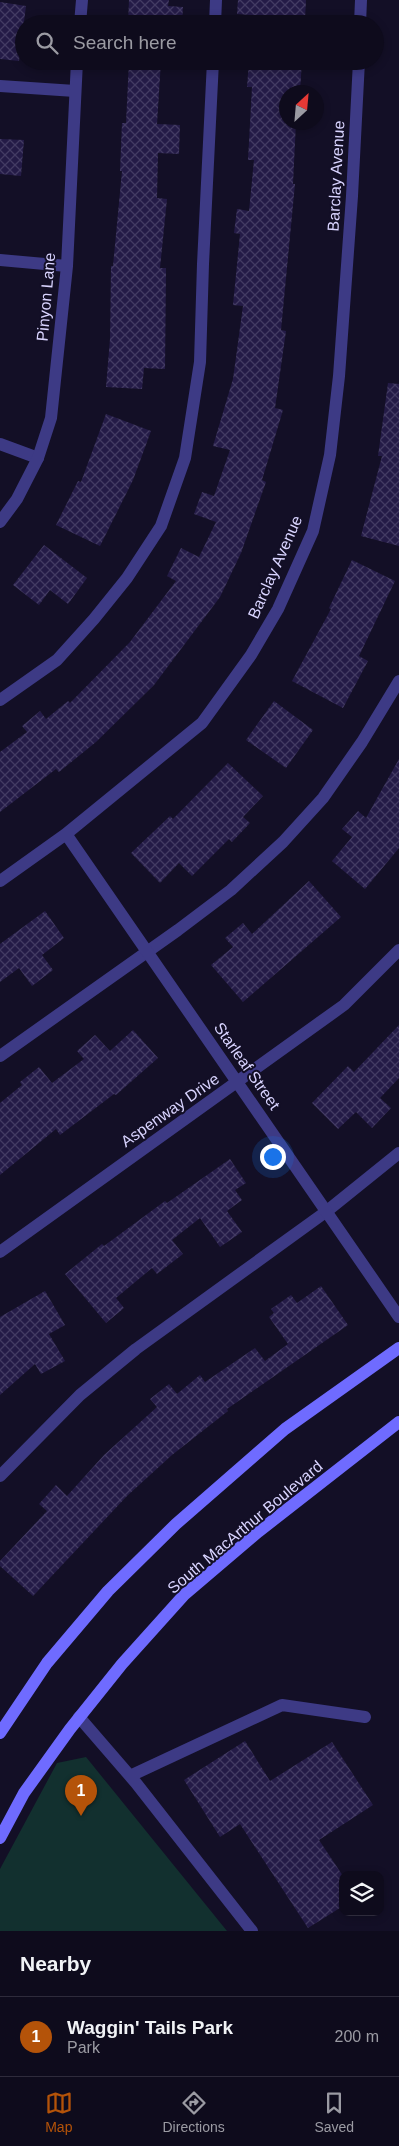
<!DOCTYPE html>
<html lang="en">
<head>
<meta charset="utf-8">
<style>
	:root { --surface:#0e0b1c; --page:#171425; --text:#f1f3f6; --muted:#9b9ba3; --line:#2e2b3b; --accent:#b45309 }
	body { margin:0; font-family:Arial,sans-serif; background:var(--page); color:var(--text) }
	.controls { position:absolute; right:15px; bottom:15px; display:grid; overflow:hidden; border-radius:10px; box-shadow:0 2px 8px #0003 }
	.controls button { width:45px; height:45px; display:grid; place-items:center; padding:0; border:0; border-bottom:1px solid var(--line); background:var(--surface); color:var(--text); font:25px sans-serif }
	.compass { position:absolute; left:279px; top:85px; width:45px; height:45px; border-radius:50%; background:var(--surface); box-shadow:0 2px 8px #0003; rotate:26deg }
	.you { position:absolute; left:272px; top:1156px; width:18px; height:18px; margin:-12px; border:4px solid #fff; border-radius:50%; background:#1a73e8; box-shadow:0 0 0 8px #1a73e833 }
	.badge { display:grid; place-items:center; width:32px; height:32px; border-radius:50%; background:var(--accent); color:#fff; font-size:16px; font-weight:700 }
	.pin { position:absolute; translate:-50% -41px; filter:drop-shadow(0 1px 2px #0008) }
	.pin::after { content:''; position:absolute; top:26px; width:18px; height:15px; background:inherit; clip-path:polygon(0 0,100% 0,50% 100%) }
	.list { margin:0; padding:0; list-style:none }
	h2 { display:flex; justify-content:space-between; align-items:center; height:65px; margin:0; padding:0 20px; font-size:21px }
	h2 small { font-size:16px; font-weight:400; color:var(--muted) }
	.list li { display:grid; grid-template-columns:32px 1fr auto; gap:15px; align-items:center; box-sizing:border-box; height:80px; padding:0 20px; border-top:1px solid var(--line) }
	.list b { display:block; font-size:19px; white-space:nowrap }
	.list p { margin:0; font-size:16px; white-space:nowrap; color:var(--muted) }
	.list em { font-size:16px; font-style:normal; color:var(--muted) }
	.icon { flex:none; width:28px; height:28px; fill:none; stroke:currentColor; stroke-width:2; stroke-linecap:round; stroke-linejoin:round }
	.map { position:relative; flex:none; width:399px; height:1931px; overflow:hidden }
	.search { position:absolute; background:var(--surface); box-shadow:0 2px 8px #0003; left:15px; right:15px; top:15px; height:55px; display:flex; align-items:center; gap:12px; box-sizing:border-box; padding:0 18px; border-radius:28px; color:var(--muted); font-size:19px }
	.sheet { height:145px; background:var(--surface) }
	nav { display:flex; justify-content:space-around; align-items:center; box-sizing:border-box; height:70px; border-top:1px solid var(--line); background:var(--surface); font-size:14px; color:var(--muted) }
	nav a { display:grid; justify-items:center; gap:2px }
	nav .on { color:var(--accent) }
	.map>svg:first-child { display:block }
	.green { fill:#12302f }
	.building { fill:url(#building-cross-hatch) }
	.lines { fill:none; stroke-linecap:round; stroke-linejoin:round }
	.lane { stroke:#3d3a85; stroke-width:12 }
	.street { stroke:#3d3a85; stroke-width:12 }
	.secondary { stroke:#6f6bff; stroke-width:12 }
	.labels { text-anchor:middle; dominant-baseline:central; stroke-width:4; stroke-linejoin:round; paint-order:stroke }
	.street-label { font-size:16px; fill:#d9d4ff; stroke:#130f26 }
</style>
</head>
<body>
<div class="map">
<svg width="399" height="1931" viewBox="0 0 399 1931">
	<defs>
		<pattern id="building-cross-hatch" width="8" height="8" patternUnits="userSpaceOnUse" patternTransform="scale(1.25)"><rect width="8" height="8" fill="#241b47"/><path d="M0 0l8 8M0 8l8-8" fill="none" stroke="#433b63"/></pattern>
	</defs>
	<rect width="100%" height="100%" fill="#130f26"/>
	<path class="green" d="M86,1757L227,1931H0V1869L57,1763Z"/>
	<path class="building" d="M129,0H169L168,6L183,7L182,24H128Z
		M238,0H306L305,19L237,14Z
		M0,2L26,6L19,61L0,59Z
		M129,61H161L157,124L180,125L179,154L158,153L157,198L167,199L160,268H166L165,369L144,368L142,389L106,387L110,339L111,266H113L122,171H120L122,123H126Z
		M249,61H302L300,91L286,92V122H296L293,184H295L281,330L286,331L275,408L283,410L262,480L266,482L241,553L220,597L154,685L96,742L59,772L56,769L0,812V752L27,732L22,726L40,711L46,719L68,701L70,703L130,642L176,581L167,576L181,548L199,557L216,522L194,514L202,492L214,496L230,450L213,446L233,379L243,306L233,305L240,234L234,233L237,209L249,211L254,160H248L252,87H247Z
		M0,139L24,140L21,176L0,174Z
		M388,383L399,384V546L361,536L382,456H378Z
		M106,414L151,431L133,480L100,546L56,525L78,481L81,482Z
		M44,545L87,578L68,604L50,590L39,605L13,585Z
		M352,560L395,581L359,656L368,661L343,708L292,681L331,609L329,608Z
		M274,701L313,730L286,768L246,740Z
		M399,759V848L365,889L332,861L352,837L342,829L358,811L366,818Z
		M228,763L263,796L243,817L250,823L232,842L229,839L192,876L179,863L160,883L131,853L170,816L173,819Z
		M309,881L341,917L243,1002L211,965L233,947L225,938L243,923L252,934Z
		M45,911L64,938L42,955L53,970L32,986L19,968L0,982V944Z
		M399,1025V1078L380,1098L391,1108L372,1128L356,1112L338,1129L312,1103L348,1066L354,1072Z
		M133,1030L158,1058L116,1095L114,1094L60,1135L56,1129L0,1175V1103L22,1085L20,1082L39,1067L52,1083L84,1059L77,1051L95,1035L110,1051Z
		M230,1159L246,1183L235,1190L242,1200L227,1211L242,1232L220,1247L200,1218L172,1240L183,1254L157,1274L152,1268L116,1298L124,1308L106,1323L65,1274L102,1244L104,1246L165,1201L167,1203Z
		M321,1286L348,1325L227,1409L228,1411L172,1455L127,1496L33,1596L0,1566V1561L47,1511L39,1504L56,1485L67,1496L104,1455L157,1407L150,1399L169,1384L177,1394L200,1375L205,1382L255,1348L265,1361L288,1344L269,1317L274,1313L271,1309L291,1295L297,1303Z
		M45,1291L65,1325L49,1334L65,1361L41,1374L35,1364L0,1395V1317Z
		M245,1741L270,1781L332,1742L373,1805L319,1840L343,1876V1906L308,1928L240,1824L220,1837L184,1780Z"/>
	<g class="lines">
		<path class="lane" d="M215,24L216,0
			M0,86L75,91
			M0,444L38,458
			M0,700L57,660L94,619L127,578L161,526L185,458L200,362L203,264L213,61
			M0,1056L178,930L231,890L283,842L323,798L362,742L399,681
			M0,1476L80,1395L136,1349L327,1211L399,1153
			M79,1717L136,1783L252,1931
			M130,1776L282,1705L365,1717"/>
		<path class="street" d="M80,24L82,0
			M360,24L361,0
			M0,260L67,266
			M0,522L17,499L38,458L51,418L67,266L77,61
			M66,834L399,1317
			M0,881L66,834L202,723L251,655L278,609L313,531L330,455L339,376L352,196L359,61
			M0,1252L344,1005L399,950"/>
		<path class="secondary" d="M0,1733L47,1663L108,1591L176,1524L285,1429L399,1348
			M0,1838L24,1793L70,1729L122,1664L184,1595L258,1532L399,1422"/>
	</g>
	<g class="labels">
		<g class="street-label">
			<text transform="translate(336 176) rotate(-87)">Barclay Avenue</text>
			<text transform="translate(46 297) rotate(-85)">Pinyon Lane</text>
			<text transform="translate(275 567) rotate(-66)">Barclay Avenue</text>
			<text transform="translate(247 1066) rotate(55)">Starleaf Street</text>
			<text transform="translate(170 1110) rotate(-35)">Aspenway Drive</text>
			<text transform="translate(245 1527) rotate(-40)">South MacArthur Boulevard</text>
		</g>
	</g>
</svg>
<div class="controls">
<button><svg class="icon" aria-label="layers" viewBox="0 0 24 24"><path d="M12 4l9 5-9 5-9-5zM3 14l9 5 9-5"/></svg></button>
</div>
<svg class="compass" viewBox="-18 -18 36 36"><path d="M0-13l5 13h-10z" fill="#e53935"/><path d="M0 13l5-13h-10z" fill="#9b9ba3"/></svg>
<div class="you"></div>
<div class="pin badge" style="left:81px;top:1816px">1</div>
<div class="search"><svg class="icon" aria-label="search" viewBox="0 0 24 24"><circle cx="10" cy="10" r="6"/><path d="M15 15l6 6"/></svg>Search here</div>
</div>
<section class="sheet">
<h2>Nearby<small></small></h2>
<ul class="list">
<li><span class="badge">1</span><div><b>Waggin' Tails Park</b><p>Park</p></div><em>200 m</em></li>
</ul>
</section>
<nav>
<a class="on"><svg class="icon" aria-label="map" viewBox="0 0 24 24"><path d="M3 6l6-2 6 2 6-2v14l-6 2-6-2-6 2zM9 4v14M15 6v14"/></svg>Map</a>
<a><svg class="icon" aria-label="directions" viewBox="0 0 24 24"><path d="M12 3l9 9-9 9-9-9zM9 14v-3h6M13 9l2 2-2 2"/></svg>Directions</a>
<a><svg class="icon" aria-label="saved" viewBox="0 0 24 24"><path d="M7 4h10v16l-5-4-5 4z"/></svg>Saved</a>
</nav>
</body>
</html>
